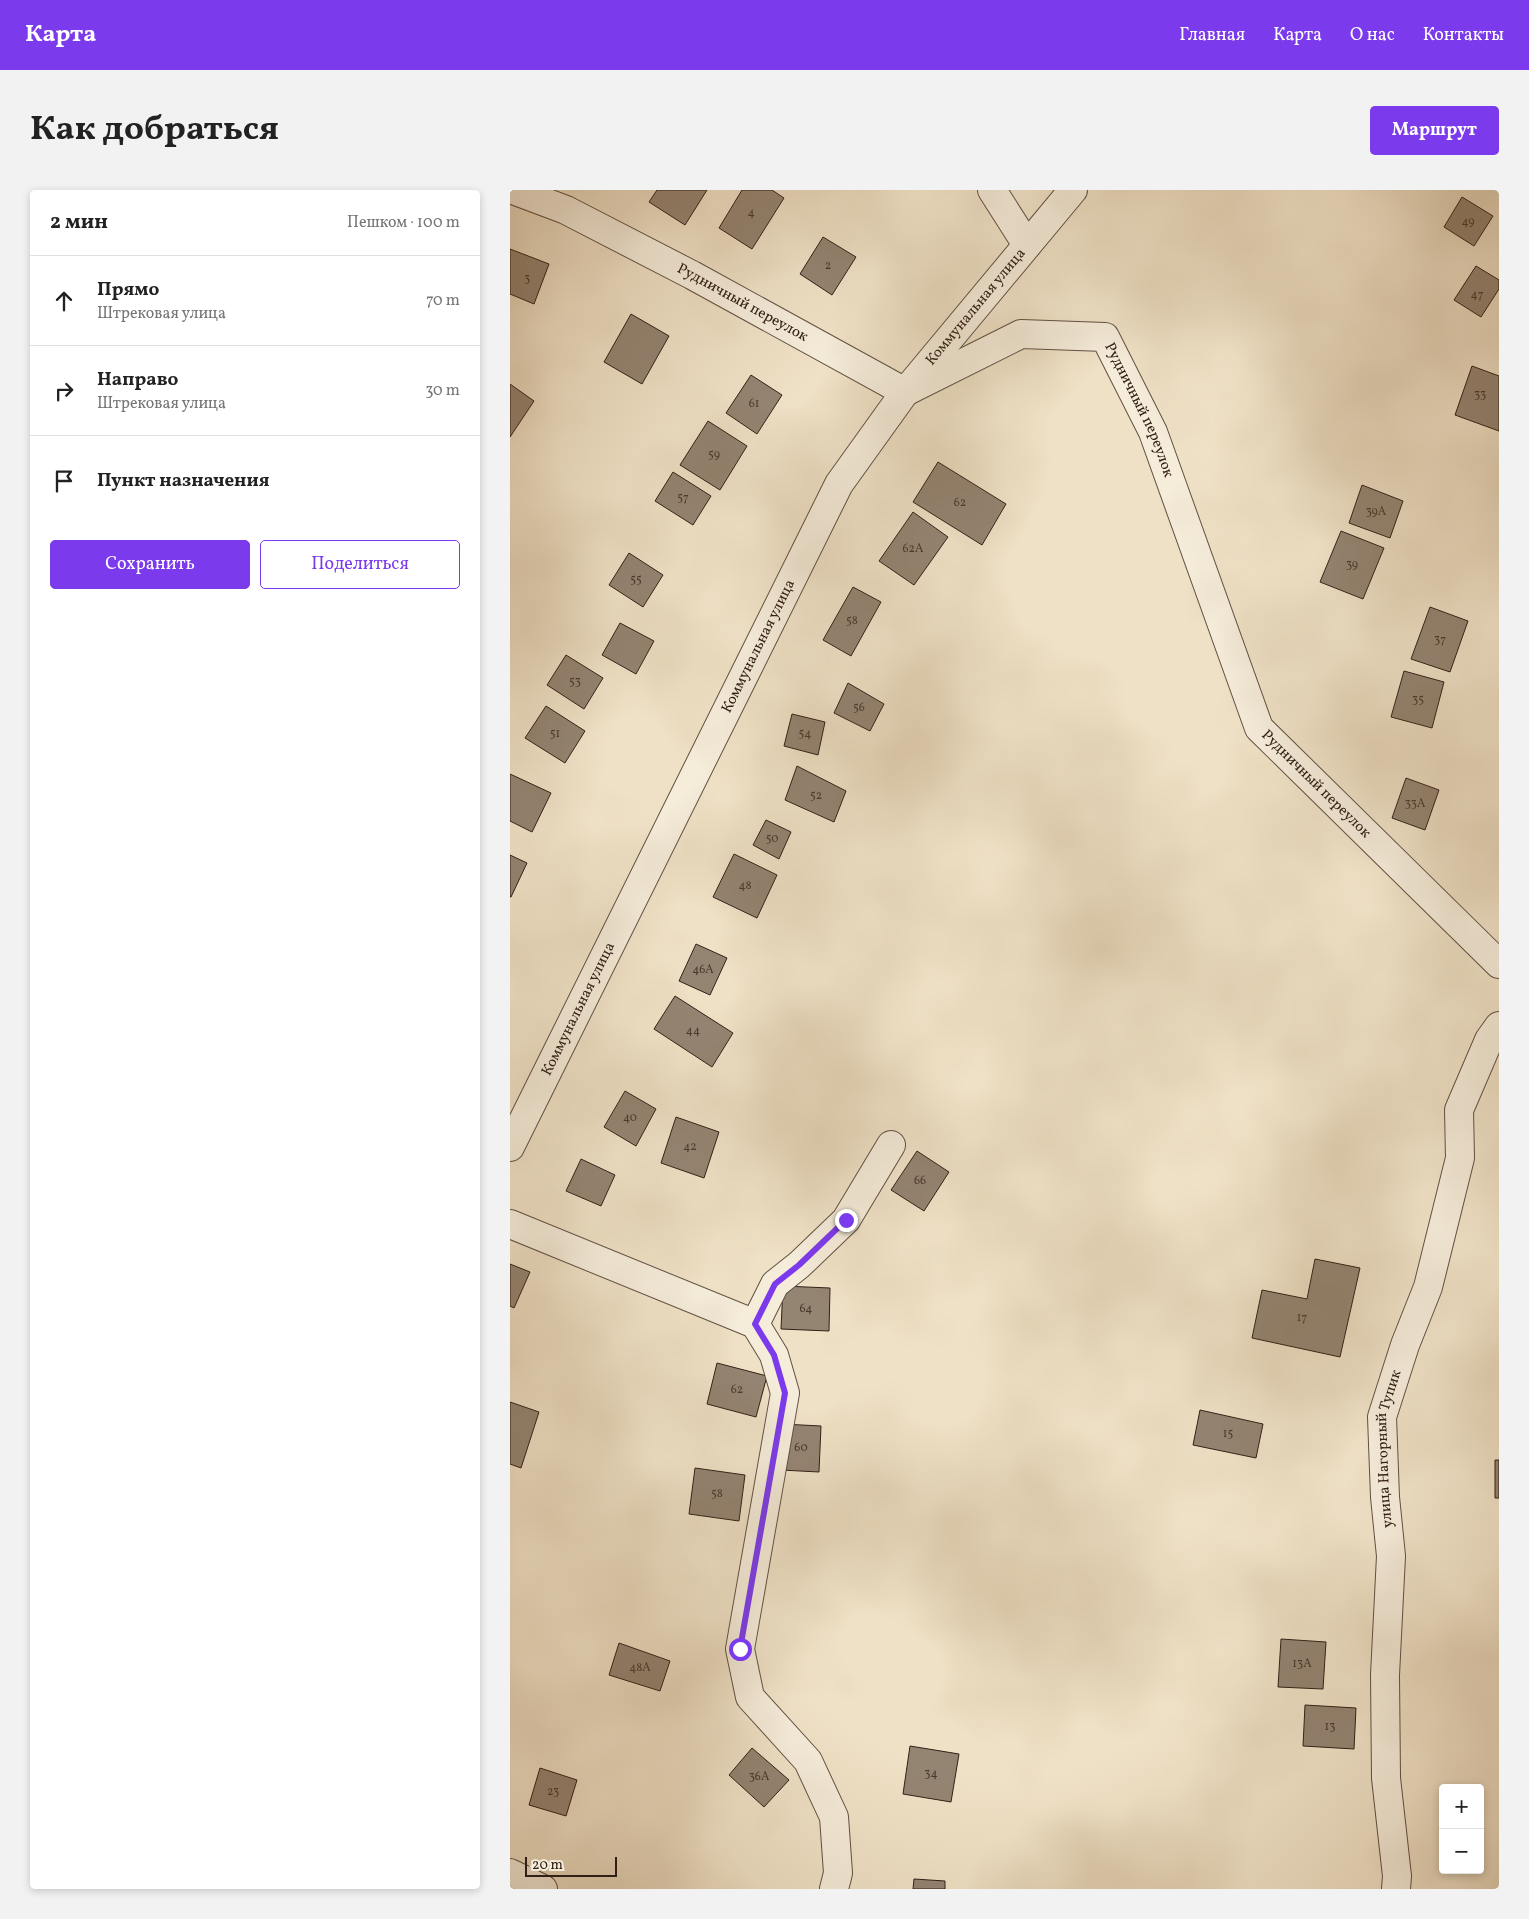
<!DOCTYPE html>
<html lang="ru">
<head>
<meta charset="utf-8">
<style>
	:root { --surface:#fff; --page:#f2f2f2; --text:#222; --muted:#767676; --line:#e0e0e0; --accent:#7c3aed }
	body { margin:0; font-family:Vollkorn,serif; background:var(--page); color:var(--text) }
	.controls { position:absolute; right:15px; bottom:15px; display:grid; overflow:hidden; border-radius:5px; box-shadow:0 2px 8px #0003 }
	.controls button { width:45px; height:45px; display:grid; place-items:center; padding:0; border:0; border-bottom:1px solid var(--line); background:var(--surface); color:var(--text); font:25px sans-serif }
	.scale { position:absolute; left:15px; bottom:12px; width:92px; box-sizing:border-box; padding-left:5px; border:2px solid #322017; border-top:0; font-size:14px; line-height:18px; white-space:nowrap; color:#322017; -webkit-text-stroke:4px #f5ecda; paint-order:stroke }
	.stop { position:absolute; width:15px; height:15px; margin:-11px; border:4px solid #7c3aed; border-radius:50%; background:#fff }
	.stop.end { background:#7c3aed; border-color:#fff; box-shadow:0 1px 5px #0008 }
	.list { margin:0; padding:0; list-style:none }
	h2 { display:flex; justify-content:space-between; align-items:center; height:65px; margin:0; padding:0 20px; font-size:21px }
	h2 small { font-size:16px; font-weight:400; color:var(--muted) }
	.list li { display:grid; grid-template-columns:32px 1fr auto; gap:15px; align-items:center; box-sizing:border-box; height:90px; padding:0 20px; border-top:1px solid var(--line) }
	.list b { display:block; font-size:19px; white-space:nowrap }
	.list p { margin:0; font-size:16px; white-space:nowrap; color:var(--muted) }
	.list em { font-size:16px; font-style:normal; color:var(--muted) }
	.actions { display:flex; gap:10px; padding:15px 20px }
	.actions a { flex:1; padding:11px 0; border:1px solid var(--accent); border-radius:5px; text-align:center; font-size:18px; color:var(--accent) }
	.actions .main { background:var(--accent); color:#fff }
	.icon { flex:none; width:28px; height:28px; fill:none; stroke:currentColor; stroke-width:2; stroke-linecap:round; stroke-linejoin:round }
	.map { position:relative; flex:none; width:989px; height:1699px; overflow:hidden; border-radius:5px }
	header { display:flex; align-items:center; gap:30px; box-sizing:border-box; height:70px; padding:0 25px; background:var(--accent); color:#fff }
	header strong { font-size:24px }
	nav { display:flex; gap:28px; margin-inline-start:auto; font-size:18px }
	.intro { display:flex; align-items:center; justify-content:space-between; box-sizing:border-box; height:120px; padding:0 30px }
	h1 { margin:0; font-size:35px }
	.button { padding:12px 22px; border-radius:5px; background:var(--accent); color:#fff; font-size:18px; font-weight:700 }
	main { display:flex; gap:30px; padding:0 30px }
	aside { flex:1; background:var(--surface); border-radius:5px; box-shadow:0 2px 8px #0003 }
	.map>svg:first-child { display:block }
	.building { fill:#948472; stroke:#322017 }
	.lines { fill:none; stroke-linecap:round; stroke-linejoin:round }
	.minor-casing { stroke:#615043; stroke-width:30 }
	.minor { stroke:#f5ecda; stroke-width:28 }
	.route { stroke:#7c3aed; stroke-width:6 }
	.labels { text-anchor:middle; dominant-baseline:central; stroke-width:4; stroke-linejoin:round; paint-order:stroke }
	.number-label { font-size:12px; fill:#4a392e }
	.street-label { font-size:15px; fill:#322017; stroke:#f5ecda }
</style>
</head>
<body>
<header>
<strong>Карта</strong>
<nav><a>Главная</a><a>Карта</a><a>О нас</a><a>Контакты</a></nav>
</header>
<div class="intro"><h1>Как добраться</h1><a class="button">Маршрут</a></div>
<main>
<aside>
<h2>2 мин<small>Пешком · 100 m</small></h2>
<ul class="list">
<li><svg class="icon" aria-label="ahead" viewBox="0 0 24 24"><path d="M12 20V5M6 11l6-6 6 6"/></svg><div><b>Прямо</b><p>Штрековая улица</p></div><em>70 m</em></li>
<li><svg class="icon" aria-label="right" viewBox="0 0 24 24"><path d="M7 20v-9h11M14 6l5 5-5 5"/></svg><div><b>Направо</b><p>Штрековая улица</p></div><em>30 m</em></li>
<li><svg class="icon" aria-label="arrive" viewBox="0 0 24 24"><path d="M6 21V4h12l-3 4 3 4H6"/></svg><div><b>Пункт назначения</b></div></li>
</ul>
<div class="actions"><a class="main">Сохранить</a><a>Поделиться</a></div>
</aside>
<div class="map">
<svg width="989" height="1699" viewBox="0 0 989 1699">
	<rect width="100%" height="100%" fill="#efe1c6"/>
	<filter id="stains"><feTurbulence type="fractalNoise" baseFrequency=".004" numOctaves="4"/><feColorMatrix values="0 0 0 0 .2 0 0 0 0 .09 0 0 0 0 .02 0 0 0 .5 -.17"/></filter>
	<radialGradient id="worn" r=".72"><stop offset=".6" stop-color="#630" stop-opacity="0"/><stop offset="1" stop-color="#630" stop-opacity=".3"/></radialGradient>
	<path class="building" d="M147,0H197L175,35L139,12Z
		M232,0H262L274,8L242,59L209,38Z
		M952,7L983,26L964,56L934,37Z
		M313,47L346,67L322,105L290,84Z
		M0,59L39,74L24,114L0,104Z
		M966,76L989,90V99L971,127L944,110Z
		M121,124L159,146L132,194L94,172Z
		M962,176L989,186V241L945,225Z
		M241,185L272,205L247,244L216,223Z
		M0,194L24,211L0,247Z
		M198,231L237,256L210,300L170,275Z
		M428,272L496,314L472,355L403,312Z
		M163,282L201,306L183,335L145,311Z
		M852,295L893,311L880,348L839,333Z
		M403,322L438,347L404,395L369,371Z
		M831,341L874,358L853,409L810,392Z
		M119,363L153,385L133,417L99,395Z
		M343,397L371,412L341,466L313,450Z
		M920,417L958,431L940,482L901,469Z
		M110,433L144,451L126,484L92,465Z
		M56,465L93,488L74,519L37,495Z
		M894,481L934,492L922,538L881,527Z
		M338,493L374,514L360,541L324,523Z
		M36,516L75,541L55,573L15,548Z
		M282,524L315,532L308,565L274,556Z
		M287,576L336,601L324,632L275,610Z
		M0,584L41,603L22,642L0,631Z
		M896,588L929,600L915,640L882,628Z
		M256,630L281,642L269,669L243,655Z
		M224,664L267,685L247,728L203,707Z
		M0,665L17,673L1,707H0Z
		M186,754L217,768L200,805L169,791Z
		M165,806L223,843L202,877L144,839Z
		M115,901L146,919L126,956L94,937Z
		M166,927L209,942L194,988L151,973Z
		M407,961L439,982L414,1021L381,1000Z
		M71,969L105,985L91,1016L56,1001Z
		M805,1069L850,1078L830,1167L742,1148L752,1100L797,1109Z
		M0,1074L20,1082L4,1118L0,1116Z
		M273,1096L320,1098L319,1141L271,1139Z
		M207,1173L257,1186L246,1227L197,1214Z
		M0,1212L29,1222L11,1278L0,1274Z
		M690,1220L753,1234L746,1268L683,1255Z
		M272,1234L311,1236L309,1282L271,1280Z
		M985,1270H989V1308H985Z
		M185,1278L235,1285L229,1331L179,1324Z
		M771,1449L816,1452L813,1499L768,1497Z
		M109,1453L160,1471L150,1501L99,1485Z
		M795,1515L846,1518L844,1559L793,1556Z
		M400,1556L449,1564L441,1612L393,1604Z
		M242,1558L279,1590L254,1617L219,1585Z
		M30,1578L67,1590L56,1626L19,1615Z
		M404,1689L435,1691V1699H403Z"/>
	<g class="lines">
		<g class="minor-casing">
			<g id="minor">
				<path id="s1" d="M3,0L56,20L182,85L395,202L511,144L595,147L643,242L749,538L989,774"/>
				<path d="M482,0L517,55"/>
				<path id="s2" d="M0,957L329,294L395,202L563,0"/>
				<path d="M0,1034L245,1134"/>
				<path d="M0,1683L33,1699"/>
				<path d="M324,1699L328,1683L324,1627L298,1571L240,1507L230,1459L275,1203L264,1165L245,1134L265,1094L289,1075L336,1030L381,955"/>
				<path id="s3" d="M886,1699L887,1686L876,1588L875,1485L881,1366L875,1307L872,1227L895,1155L918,1097L950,968L949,920L979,850L989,836"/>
			</g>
		</g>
		<use href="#minor" class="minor"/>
	</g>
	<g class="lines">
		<path class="route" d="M230,1459L275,1203L264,1165L245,1134L265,1094L289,1075L336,1030"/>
	</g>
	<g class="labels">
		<g class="number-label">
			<text x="241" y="23">4</text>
			<text x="958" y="32">49</text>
			<text x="318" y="76">2</text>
			<text x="17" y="89">3</text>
			<text x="967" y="105">47</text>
			<text x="970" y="205">33</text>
			<text x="244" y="214">61</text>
			<text x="204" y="265">59</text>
			<text x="173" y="308">57</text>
			<text x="450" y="313">62</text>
			<text x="866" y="322">39А</text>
			<text x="403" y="359">62А</text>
			<text x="842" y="375">39</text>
			<text x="126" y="390">55</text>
			<text x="342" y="431">58</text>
			<text x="930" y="450">37</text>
			<text x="65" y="492">53</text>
			<text x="908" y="510">35</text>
			<text x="349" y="518">56</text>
			<text x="45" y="544">51</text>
			<text x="295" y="544">54</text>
			<text x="306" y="606">52</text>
			<text x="905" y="614">33А</text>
			<text x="262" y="649">50</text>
			<text x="235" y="696">48</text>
			<text x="193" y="780">46А</text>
			<text x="183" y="841">44</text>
			<text x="120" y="928">40</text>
			<text x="180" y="957">42</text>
			<text x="410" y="991">66</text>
			<text x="296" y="1119">64</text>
			<text x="792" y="1128">17</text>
			<text x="227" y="1200">62</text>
			<text x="718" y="1244">15</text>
			<text x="291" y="1258">60</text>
			<text x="207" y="1304">58</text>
			<text x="792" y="1474">13А</text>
			<text x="130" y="1478">48А</text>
			<text x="820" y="1537">13</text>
			<text x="421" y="1584">34</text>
			<text x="249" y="1587">36А</text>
			<text x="43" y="1602">23</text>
		</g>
		<g class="street-label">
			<text stroke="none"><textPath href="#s1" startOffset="256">Рудничный переулок</textPath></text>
			<text stroke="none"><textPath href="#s2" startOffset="964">Коммунальная улица</textPath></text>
			<text stroke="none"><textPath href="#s1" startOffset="736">Рудничный переулок</textPath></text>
			<text stroke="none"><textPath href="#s2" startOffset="559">Коммунальная улица</textPath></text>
			<text stroke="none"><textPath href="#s1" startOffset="1156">Рудничный переулок</textPath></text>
			<text stroke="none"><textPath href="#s2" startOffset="154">Коммунальная улица</textPath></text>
			<text stroke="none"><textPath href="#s3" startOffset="442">улица Нагорный Тупик</textPath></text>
		</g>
	</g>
	<rect width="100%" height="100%" filter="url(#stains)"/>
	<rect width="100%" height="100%" fill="url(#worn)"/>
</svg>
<div class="controls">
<button>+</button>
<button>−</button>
</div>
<div class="scale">20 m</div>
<div class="stop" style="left:230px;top:1459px"></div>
<div class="stop end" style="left:336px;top:1030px"></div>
</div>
</main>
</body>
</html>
